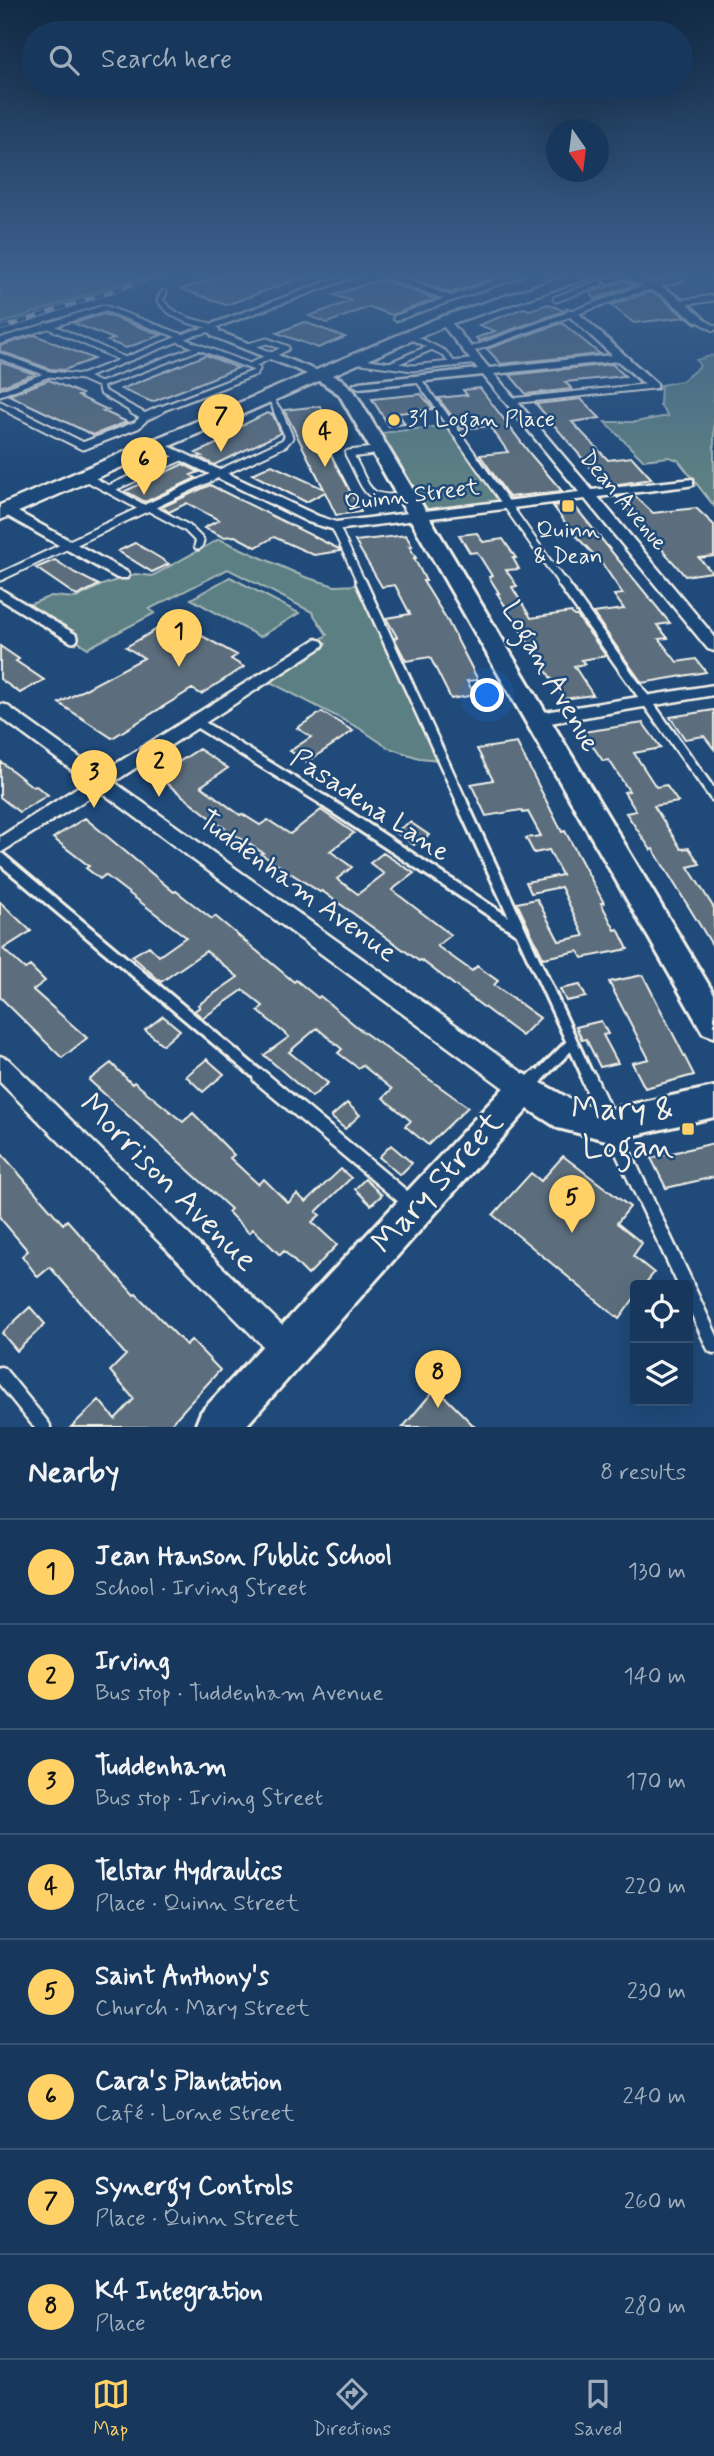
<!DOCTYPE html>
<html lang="en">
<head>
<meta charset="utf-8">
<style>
	:root { --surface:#17385c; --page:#203f62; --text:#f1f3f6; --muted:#9eacbb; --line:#365272; --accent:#ffd166 }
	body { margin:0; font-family:Mynerve,sans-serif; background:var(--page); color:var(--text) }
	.controls { position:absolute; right:21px; bottom:21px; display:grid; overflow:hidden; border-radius:7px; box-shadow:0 7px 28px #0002 }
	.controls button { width:63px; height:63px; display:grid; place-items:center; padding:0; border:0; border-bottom:2px solid var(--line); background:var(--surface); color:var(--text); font:35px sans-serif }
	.compass { position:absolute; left:546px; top:119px; width:63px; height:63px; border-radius:50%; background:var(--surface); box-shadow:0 7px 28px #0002; rotate:166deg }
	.you { position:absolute; left:488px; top:696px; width:24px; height:24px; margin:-18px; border:5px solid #fff; border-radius:50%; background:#1a73e8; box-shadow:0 0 0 10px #1a73e833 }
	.badge { display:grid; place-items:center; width:46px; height:46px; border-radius:50%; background:var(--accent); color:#111; font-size:23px; font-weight:700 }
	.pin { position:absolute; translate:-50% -58px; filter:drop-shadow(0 2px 4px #0008) }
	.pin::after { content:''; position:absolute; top:37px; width:24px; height:21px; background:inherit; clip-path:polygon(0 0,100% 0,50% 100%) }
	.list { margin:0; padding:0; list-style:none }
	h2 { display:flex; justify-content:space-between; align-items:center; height:91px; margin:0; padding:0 28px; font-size:30px }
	h2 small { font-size:23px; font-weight:400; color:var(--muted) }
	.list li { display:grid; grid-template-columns:46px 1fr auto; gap:21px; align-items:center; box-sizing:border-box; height:105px; padding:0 28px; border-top:2px solid var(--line) }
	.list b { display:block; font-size:26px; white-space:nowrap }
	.list p { margin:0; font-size:23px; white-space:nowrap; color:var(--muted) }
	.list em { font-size:23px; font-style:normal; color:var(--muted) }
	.icon { flex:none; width:38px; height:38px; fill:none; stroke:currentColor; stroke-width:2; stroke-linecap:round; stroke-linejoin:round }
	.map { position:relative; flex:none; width:714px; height:1427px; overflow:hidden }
	.search { position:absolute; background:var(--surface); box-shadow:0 7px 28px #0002; left:21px; right:21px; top:21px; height:77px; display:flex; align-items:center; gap:18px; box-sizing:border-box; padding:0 24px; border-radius:38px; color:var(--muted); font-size:26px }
	.sheet { height:931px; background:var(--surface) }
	nav { display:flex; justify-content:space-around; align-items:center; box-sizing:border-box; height:98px; border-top:2px solid var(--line); background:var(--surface); font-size:19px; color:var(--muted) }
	nav a { display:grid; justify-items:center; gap:4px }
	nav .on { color:var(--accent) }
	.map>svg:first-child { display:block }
	.green { fill:#5b7f84; stroke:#a8b8b6; stroke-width:2 }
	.building { fill:#5c6e7d; stroke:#f4f1e8; stroke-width:2 }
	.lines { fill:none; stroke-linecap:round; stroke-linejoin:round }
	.lane-far4-casing { stroke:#f4f1e8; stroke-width:9 }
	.lane-far3-casing { stroke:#f4f1e8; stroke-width:11 }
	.lane-far2-casing { stroke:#f4f1e8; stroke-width:14 }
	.lane-far1-casing { stroke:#f4f1e8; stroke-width:16 }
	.lane-casing { stroke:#f4f1e8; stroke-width:19 }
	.street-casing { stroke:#f4f1e8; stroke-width:5 }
	.secondary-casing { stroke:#f4f1e8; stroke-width:6 }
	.primary-casing { stroke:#f4f1e8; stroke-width:5 }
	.lane-far4 { stroke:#1f4a7a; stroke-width:5 }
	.lane-far3 { stroke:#1f4a7a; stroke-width:7 }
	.lane-far2 { stroke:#1f4a7a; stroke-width:9 }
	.lane-far1 { stroke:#1f4a7a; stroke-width:10 }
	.lane { stroke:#1f4a7a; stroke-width:14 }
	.street { fill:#1f4a7a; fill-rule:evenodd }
	.secondary { fill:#1f4a7a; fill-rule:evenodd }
	.primary { fill:#1f4a7a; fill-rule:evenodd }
	.rail-casing { stroke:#f4f1e8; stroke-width:5 }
	.rail { stroke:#1f4a7a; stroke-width:3.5; stroke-dasharray:10; stroke-linecap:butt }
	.poi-dot { fill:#ffd166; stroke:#1f4a7a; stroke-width:2.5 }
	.labels { text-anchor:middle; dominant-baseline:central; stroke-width:5; stroke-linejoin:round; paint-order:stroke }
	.far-poi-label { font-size:23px; fill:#f4f1e8; stroke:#1f4a7a; text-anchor:start }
	.far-street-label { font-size:23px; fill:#f4f1e8; stroke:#1f4a7a }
	.street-label { font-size:28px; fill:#f4f1e8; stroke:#1f4a7a }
	.near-poi-label { font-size:33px; fill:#f4f1e8; stroke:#1f4a7a; text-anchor:end }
	.near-street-label { font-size:33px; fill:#f4f1e8; stroke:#1f4a7a }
</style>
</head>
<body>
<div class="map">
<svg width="714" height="1427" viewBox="0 0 714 1427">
	<rect width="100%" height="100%" fill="#1f4a7a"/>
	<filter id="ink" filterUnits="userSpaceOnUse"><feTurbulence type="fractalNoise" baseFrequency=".0143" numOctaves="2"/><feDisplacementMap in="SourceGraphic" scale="14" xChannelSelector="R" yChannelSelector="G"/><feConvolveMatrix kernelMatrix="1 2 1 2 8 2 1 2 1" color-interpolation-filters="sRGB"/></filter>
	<g filter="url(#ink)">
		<path class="green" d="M0,274H150L0,324Z
			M714,355V506L678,460L669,457L643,460L605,422H635L668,416L660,405L661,385L682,381L700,366L696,360Z
			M449,425L506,507L423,518L373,434Z
			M219,539L305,577L335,586L361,585L441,760L419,758L389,748L359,728L262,678L327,635L312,612L228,569L149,609L155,613L88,648L23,607L51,596L76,598L102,585L135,574L152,576Z
			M230,577L299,613L260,637L191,599Z"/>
		<path class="building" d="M226,274H307V276L226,305L182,289Z
			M414,274H493L494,278L451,293L406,277Z
			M381,279L435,299L392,315L369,307L327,323L309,316L351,301L334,295Z
			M625,281L635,285L595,299L590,292Z
			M650,292L661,297L685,317L634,323L611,305Z
			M548,304L564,311L479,341L476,338L495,331L479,325L524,308L530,310Z
			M104,314L162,335L126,348L108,341L114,339L73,323Z
			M304,322L345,337L318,348L277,333Z
			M562,323L600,354L501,364L487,349Z
			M35,335L94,359L64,370L50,369L0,351V346Z
			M206,355L238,368L152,402L121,389Z
			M0,362L34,374L0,387Z
			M612,364L625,376L565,382L572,389L526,394L510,375Z
			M49,380L82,394L78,396L108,410L103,411L127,422L93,435L9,395Z
			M480,388L531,455L562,491L509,497L480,455L508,452L490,426L462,429L438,398L467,395L463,390Z
			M421,394L433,409L398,413L405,424L389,426L372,399Z
			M581,399L600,418L572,422L608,460L632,457L652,479L606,486L536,404Z
			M320,406L335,432L320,434L361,512L336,515L325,492L306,502L252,474L272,465L324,489L284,410Z
			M267,413L273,415L281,433L214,465L199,457L202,456L196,453L225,440L219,437Z
			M183,464L199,472L191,475L196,478L145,502L125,491Z
			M210,485L339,549L340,551L314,555L274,537L256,547L235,536L223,537L204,528L219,520L187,503L169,512L162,507Z
			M634,495L653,513L696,508L714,525V556L699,558L712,572L685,576L617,497Z
			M572,503L670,623L657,625L668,638L659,639L677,662L696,659L706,672L642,683L593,613L624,609L614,595L623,594L601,562L574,534L553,506Z
			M477,533L483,542L503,539L516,558H513L519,569L506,570L517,586L512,587L531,618L571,612L574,616H577L606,656L581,660L585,664L574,666L593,695L564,699L497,593H499L489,577L492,576L477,552L470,553L459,535Z
			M406,535L412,546H409L416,558H414L426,581H423L446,618L478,680L467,681L475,695L451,699L430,657L406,661L394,638L397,637L386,618L410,614L395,585L382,587L355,541Z
			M135,543L160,558L169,564L152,572L118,551Z
			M55,560L75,573L99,585L77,596L36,568Z
			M173,620L237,655L231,659L244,667L201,694L192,689L112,738L59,703L144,658L126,647Z
			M0,646L19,659L16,661L44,680L20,693L0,679Z
			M714,710V749L704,736L685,739L670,717Z
			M322,712L353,731L307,762L290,751L311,737L297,728Z
			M643,723L661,748L634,753L656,787L666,785L678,802L654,806L681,849L689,848L700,864L688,867L714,908V948L653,849L651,850L626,813L636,811L624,792L629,791L609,760L603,761L583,732Z
			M517,743L562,832L565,831L604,903H601L615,930L618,929L628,949L582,958L578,951L543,958L517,903L537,899L559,941L584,936L561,887L531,893L526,882L562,875L549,850L534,853L526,838L541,836L528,812L523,813L521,810L486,816L471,784L493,780L477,749Z
			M199,749L228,768L201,786L240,815L242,814L260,825L268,820L290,834L321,810L354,833L330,851L352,867L337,879L358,894L384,874L370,863L383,853L414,873L392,890L451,935L437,946L472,971L477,966L498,981L494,985L540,1018L522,1036L421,960L419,961L322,891L320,892L261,854L263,853L220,825L157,776Z
			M0,761L33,787L36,786L48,795L19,812L0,797Z
			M85,818L174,892L176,891L212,919L215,916L294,982L296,980L318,998L320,996L362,1031L468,1107L428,1145L405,1126L411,1121L383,1098L392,1089L362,1065L358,1068L338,1053L342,1049L317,1028L289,1052L328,1083L312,1097L264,1055L289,1037L258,1011L263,1006L243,990L203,1018L194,1011L200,1007L198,1005L238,977L206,951L161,982L132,956L149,946L159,956L186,937L105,875L100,879L86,868L89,866L53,838Z
			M410,822L429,835L414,845L395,832Z
			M0,902L31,931L3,949L25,969L30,966L45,981L33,990L87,1038L62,1058L0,997Z
			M643,975L694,1075L645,1088L632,1063L649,1059L609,982Z
			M580,985L586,997L566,1001L560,989Z
			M163,1016L180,1030L163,1045L145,1030Z
			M601,1021L608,1034L603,1035L618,1063L600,1067L586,1039L582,1040L576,1027Z
			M207,1059L224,1074L203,1092L186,1076Z
			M111,1063L132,1084L134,1082L183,1122L193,1113L234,1155L230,1158L258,1184L264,1179L288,1203L297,1194L306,1202L341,1169L351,1178L316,1212L320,1215L312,1222L337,1245L308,1275L284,1251L280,1255L253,1229L249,1233L228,1212L231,1209L89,1080Z
			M347,1103L360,1115L345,1129L331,1117Z
			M714,1143V1177L666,1188L651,1158Z
			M391,1145L412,1163L400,1175L379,1157Z
			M0,1152L63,1224L67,1220L134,1295L136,1294L186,1345L191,1340L220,1370L168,1427H71L99,1400L115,1419L134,1399L110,1371L126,1355L50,1267L38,1277L22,1256L28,1251L0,1218Z
			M563,1156L630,1207L617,1223L642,1243L633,1256L654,1273L644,1285H635V1297L619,1319L493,1215L531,1173L541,1181Z
			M365,1179L382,1195L371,1205L355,1189Z
			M30,1307L45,1324L17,1351L2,1333Z
			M436,1388L475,1427H403Z"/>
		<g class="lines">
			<g class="lane-far4-casing">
				<path id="lane-far4" d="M383,274L449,298
					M607,281L625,275
					M164,293L160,300C172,317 191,322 211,326
					M628,293L682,278
					M556,299L600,283
					M678,303L714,298
					M396,318L521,274
					M700,320L714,328
					M47,325L125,360
					M410,336L444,353L453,364
					M0,341L104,308L183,337
					M248,346L267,341L286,348L250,366
					M470,350L626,294
					M0,356L49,374L82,377L100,385L102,392L135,411
					M354,360L413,368L479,361
					M392,364L432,347
					M82,377L193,333L211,329
					M418,379L441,411
					M100,385L200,347
					M0,393L49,374
					M270,396L277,411
					M511,401L653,386
					M0,404L14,411
					M156,411L254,373L257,369L178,339"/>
			</g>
			<g class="lane-far3-casing">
				<path id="lane-far3" d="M11,410L83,446L137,425L145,417L160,410
					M132,410L145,417
					M440,410L563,584
					M382,450L349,454C369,490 363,502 408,497
					M84,476L145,509
					M109,489L181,457
					M148,507L187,528L200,541L198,546
					M335,526L362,584
					M0,577L284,443L289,437L277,410"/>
			</g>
			<g class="lane-far2-casing">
				<path id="lane-far2" d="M361,582L462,802
					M562,582L714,796
					M0,594L73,638
					M196,722L326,802"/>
			</g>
			<g class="lane-far1-casing">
				<path id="lane-far1" d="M324,801L518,929
					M461,801L589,1079
					M0,858L263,1079
					M536,1079L572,1043"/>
			</g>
			<g class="lane-casing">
				<path id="lane" d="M260,1077L412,1204
					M588,1077L606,1116
					M528,1086L537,1077
					M612,1129L686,1285
					M688,1290L714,1346
					M0,1374L43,1427"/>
			</g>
			<g class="street-casing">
				<path id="street" d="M348,274H362L217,327L220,332L323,373V377H315L212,336L206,326Z
					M617,274C648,274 684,298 705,320L696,322L662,295Z
					M567,310H575L657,384V388H649L618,361L494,374L592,490L693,479V485L688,486L598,497L714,636V651L708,649L585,499L335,530L308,522L150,445L156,441L160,442L318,516L336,522L579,492L483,375L359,388L353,385L359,382L478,369L439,321L444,318L448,319L489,368L612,355L567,314Z
					M7,506L127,572L129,575L127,578H117L2,513L0,510Z
					M316,639L322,641L324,644L322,647L114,782L534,1081L537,1089L534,1097L525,1100L516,1097L100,791L0,853V837L87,781L0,717V704L6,705L101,773Z
					M714,685V695L538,725L529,719L538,713Z
					M0,1056L8,1059L296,1339L301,1349L296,1359L286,1364L276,1359L0,1082Z"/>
			</g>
			<g class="secondary-casing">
				<path id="secondary" d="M319,370L341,379L354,391L714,994V1037L703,1033L339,394L311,375Z
					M525,1074L577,1103L610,1109L714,1087V1117L610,1141L558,1128L528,1109L245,1427H195L201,1412L513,1078Z"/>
			</g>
			<g class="primary-casing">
				<path id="primary" d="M572,274H595L592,277L450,324L0,520V505L438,318Z"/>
			</g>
			<use href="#lane-far4" class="lane-far4"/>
			<use href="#lane-far3" class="lane-far3"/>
			<use href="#lane-far2" class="lane-far2"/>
			<use href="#lane-far1" class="lane-far1"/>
			<use href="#lane" class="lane"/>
			<use href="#street" class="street"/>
			<use href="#secondary" class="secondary"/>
			<use href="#primary" class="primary"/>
			<g class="rail-casing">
				<path id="rail" d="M0,329L162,274"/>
			</g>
			<use href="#rail" class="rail"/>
		</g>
	</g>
	<linearGradient id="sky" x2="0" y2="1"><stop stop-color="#112943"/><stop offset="0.58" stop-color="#3c608d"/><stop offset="1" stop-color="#3c608d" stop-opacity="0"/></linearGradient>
	<rect width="714" height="474" fill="url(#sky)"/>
	<g class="poi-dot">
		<circle cx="394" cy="420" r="7"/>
		<rect x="561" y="499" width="14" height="14" rx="3.5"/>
		<rect x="681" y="1122" width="14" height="14" rx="3.5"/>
	</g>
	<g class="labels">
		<g class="far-poi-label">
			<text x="408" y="420">31 Logan Place</text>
			<text x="568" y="531" text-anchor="middle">Quinn<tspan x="568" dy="26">&amp; Dean</tspan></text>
		</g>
		<g class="far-street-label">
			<text transform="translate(412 496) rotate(-7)">Quinn Street</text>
			<text transform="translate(623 501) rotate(50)">Dean Avenue</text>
		</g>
		<g class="street-label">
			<text transform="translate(550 677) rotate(60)">Logan Avenue</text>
			<text transform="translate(370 806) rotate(33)">Pasadena Lane</text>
			<text transform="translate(297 887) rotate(36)">Tuddenham Avenue</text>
		</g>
		<g class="near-poi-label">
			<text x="674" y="1110">Mary &amp;<tspan x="674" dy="38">Logan</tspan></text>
		</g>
		<g class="near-street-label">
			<text transform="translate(168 1183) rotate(45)">Morrison Avenue</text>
			<text transform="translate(438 1183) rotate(-48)">Mary Street</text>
		</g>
	</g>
</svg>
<div class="controls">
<button><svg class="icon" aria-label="locate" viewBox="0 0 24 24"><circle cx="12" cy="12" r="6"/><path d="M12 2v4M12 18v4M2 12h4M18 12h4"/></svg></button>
<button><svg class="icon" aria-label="layers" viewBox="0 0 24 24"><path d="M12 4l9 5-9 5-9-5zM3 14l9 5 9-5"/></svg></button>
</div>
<svg class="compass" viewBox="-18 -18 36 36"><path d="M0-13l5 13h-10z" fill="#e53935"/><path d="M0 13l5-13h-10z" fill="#9eacbb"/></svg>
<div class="you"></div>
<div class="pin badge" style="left:179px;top:667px">1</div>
<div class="pin badge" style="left:159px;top:797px">2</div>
<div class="pin badge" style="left:94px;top:808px">3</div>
<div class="pin badge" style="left:325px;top:467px">4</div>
<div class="pin badge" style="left:572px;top:1233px">5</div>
<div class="pin badge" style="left:144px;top:495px">6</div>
<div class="pin badge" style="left:221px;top:452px">7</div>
<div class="pin badge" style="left:438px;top:1408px">8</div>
<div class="search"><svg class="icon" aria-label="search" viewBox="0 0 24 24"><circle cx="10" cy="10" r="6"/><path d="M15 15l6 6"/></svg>Search here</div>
</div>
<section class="sheet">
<h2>Nearby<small>8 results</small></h2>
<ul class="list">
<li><span class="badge">1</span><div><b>Jean Hanson Public School</b><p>School · Irving Street</p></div><em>130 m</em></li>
<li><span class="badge">2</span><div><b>Irving</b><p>Bus stop · Tuddenham Avenue</p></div><em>140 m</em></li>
<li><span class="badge">3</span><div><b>Tuddenham</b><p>Bus stop · Irving Street</p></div><em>170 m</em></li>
<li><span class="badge">4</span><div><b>Telstar Hydraulics</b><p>Place · Quinn Street</p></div><em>220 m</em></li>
<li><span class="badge">5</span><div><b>Saint Anthony's</b><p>Church · Mary Street</p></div><em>230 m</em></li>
<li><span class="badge">6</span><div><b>Cara's Plantation</b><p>Café · Lorne Street</p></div><em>240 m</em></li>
<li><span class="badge">7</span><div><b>Synergy Controls</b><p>Place · Quinn Street</p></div><em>260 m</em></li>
<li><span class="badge">8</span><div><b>K4 Integration</b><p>Place</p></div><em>280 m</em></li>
</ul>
</section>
<nav>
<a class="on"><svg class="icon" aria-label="map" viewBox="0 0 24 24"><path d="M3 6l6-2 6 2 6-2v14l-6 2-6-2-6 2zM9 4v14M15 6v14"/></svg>Map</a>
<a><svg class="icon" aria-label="directions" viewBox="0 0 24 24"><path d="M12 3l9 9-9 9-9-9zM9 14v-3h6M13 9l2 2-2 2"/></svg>Directions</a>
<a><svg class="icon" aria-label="saved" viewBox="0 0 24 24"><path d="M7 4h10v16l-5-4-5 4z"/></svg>Saved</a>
</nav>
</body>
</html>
